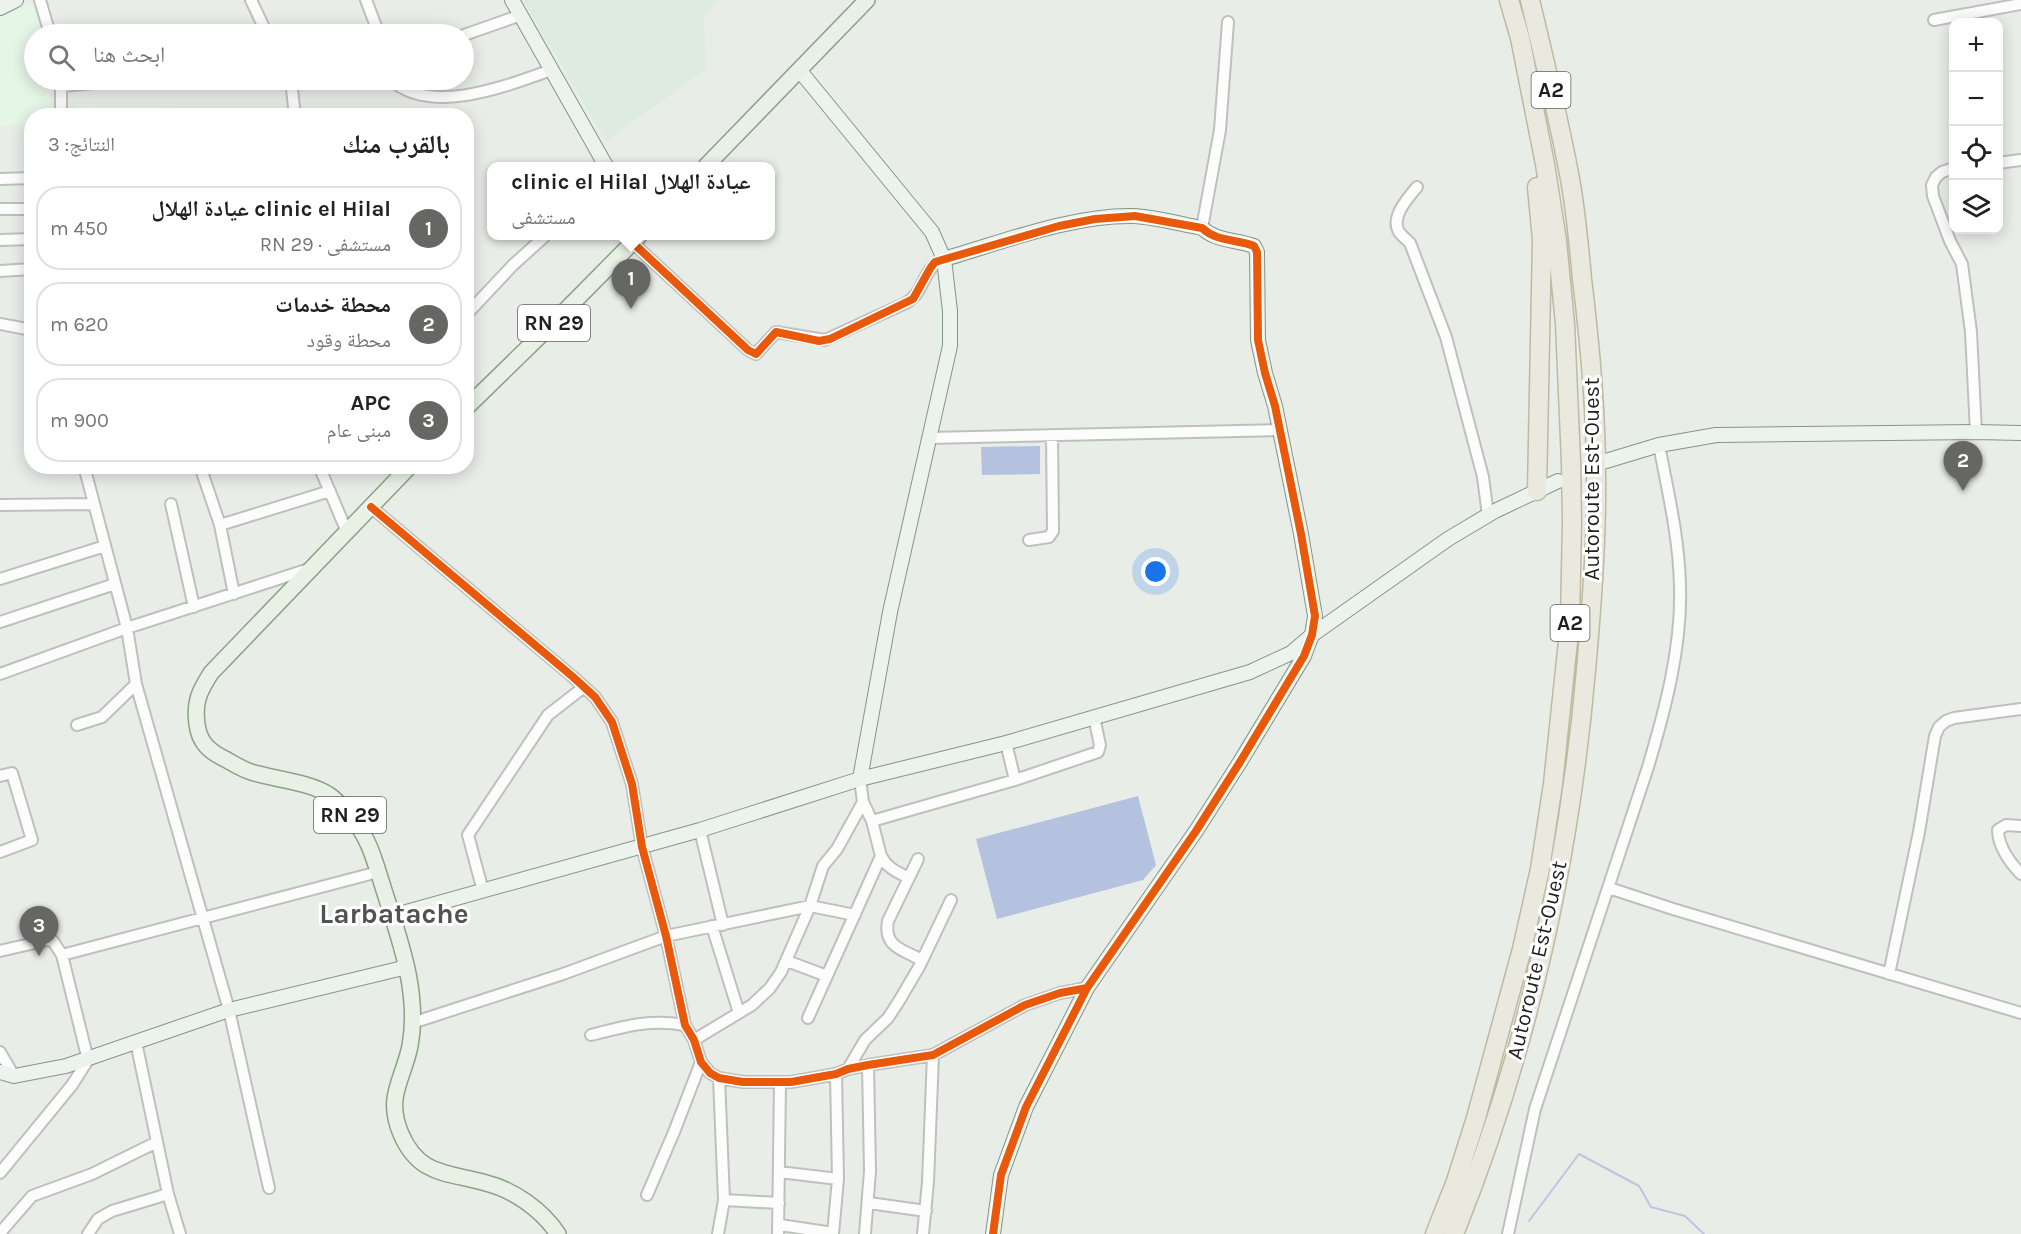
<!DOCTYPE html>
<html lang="ar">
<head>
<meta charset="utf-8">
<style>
	:root { --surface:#fff; --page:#f2f2f2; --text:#222; --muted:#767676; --line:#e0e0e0; --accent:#666765 }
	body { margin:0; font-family:Karla,"Noto Naskh Arabic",sans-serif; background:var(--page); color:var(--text); direction:rtl }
	.controls { position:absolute; right:18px; top:18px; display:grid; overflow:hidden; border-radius:12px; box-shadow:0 3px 15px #0003 }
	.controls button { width:54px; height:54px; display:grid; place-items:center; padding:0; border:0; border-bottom:2px solid var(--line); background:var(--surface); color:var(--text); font:30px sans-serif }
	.you { position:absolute; left:1156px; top:572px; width:21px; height:21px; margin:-15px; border:4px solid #fff; border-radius:50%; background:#1a73e8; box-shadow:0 0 0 9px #1a73e833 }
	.badge { display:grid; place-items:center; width:39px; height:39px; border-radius:50%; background:var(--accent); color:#fff; font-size:20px; font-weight:700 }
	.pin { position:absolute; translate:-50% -50px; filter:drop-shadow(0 2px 3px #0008) }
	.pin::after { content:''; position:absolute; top:32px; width:21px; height:18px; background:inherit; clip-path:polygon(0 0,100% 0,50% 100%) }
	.popup { position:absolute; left:487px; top:162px; width:288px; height:78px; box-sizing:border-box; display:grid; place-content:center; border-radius:12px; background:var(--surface); filter:drop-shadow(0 2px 4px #0005); font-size:20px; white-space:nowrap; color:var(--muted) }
	.popup b { font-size:22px; color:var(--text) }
	.popup::after { content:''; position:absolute; left:50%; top:100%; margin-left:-12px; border:12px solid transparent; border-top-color:var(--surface) }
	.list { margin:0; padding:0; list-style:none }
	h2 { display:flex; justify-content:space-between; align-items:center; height:78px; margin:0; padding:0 24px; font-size:26px }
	h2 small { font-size:20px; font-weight:400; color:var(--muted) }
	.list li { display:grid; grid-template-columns:39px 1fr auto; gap:18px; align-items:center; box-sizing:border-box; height:84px; margin:0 12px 12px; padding:0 12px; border:2px solid var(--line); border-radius:24px }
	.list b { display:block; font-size:22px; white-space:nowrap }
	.list p { margin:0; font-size:20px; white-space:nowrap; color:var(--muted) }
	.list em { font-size:20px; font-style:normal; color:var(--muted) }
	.icon { flex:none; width:33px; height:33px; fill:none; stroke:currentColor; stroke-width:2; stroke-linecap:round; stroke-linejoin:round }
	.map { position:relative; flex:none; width:2021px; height:1234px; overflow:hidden; direction:ltr }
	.search { position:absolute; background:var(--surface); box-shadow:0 3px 15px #0003; left:24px; top:24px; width:450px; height:66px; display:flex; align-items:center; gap:15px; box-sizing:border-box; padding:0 21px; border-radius:33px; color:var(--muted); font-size:22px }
	.panel { position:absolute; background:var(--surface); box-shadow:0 3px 15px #0003; left:24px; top:108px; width:450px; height:366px; border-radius:24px; direction:rtl }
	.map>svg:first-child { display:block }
	.education { fill:#e5f5e6 }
	.farmland { fill:#ddecdf }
	.pitch { fill:#b5c2df }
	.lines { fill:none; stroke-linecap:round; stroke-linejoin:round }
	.stream { stroke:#c9bfde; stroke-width:2 }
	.secondary-tunnel { stroke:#c1c4c0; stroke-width:14; stroke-dasharray:14 7; stroke-linecap:butt }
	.street-casing { stroke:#bfc0be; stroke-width:14 }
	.secondary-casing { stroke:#829686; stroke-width:16 }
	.primary-casing { stroke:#8ca287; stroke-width:18 }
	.highway-casing { stroke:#beb9a0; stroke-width:21 }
	.street { stroke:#fcfcfc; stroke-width:10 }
	.secondary { stroke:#ecf3ed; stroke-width:14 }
	.primary { stroke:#e9f0e6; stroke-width:15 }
	.highway { stroke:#e9e9e0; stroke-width:18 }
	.cycleway-casing { stroke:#fff; stroke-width:11 }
	.cycleway { stroke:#e8590c; stroke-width:8 }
	.labels { text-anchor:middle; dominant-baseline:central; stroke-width:6; stroke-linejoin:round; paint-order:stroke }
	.shield { fill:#fff; stroke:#626262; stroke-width:1.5 }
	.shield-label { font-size:21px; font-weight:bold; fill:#1f1f1f }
	.street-label { font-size:22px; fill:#1f1f1f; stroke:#fff }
	.district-label { font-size:28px; font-weight:bold; fill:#525252; stroke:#fff }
</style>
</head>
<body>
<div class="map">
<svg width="2021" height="1234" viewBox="0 0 2021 1234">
	<rect width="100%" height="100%" fill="#e9ede8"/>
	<path class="education" d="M29,4L37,6L42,34H34V80H51V103L36,115L32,116L31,119L28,122L0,126V18Z
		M75,104L282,112V115H75Z"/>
	<path class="farmland" d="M523,0H719L704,16L706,69L606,141Z"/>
	<path class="pitch" d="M1040,446V474L982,475L981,447Z
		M1138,796L1156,865L1143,880L997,919L976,839Z"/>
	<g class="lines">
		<path class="stream" d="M1529,1221L1579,1154L1639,1186L1651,1207L1685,1216L1704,1234"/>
		<path class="secondary-tunnel" d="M1564,479L1604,462"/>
		<g class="street-casing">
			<path id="street" d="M40,0L50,34
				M251,0L267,34
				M366,0L379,34
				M1934,20L2021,4
				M464,35L521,15
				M61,80V116
				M291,80L295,116
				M391,80C432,116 506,86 551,70
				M63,86L124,80
				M1998,163L2021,160
				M1954,168L1942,172L1936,177L1932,185L1933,196L1950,241L1962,264L1971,332L1976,432
				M0,179L32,178
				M1417,187C1408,198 1390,217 1399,232C1402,236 1407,240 1410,243L1446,337L1483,477L1488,515
				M0,209H32
				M1202,228L1220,130L1228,22
				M0,240L32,239
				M633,243L748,350L756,354L776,332L825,340L906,303C926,292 921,268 944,259
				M0,271L32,269
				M466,315L513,265L544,237
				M0,324L32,330
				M928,438L1279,430
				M84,466L127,628L136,684L229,1010L269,1188
				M200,466L220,525L234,594
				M319,466L347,532
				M171,504L194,607
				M0,505L94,504
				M371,507L573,677L595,697L612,722L632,784L642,847L666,936L685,1025L694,1040L701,1062L710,1073L719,1078L743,1082H791L836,1074L848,1069L868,1065L933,1055L1025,1005L1060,993L1087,988
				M220,525L330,491
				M1029,540L1049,537L1053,531L1052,435
				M0,579L105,546
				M0,622L115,584
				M0,674L127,628L309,569
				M77,725L102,717L136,684
				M1006,743L1015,780
				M0,776L12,773L32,840L0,852
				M872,821L1015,780L1098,752L1100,745L1094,717
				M2021,826L2006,825L1998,830C1998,846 2010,863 2021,874
				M700,830L723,925
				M881,856C887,868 897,872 909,878
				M918,859L888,921C883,947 903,950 922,960
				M1609,888L1673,909L2021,1013
				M483,891L468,835L548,715L584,687
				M712,926L739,1013
				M0,951L48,940L53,941L62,955L378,872
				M787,961L827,976
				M1889,974L1919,832L1935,736L1939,727L1946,721L1954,718L2021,709
				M808,1018L881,856L872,821L863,802L860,779
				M412,1023L563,974L666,936L810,906L855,915
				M591,1035C626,1026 649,1019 685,1025
				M694,1040L752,1005L770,988L781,972L810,906L823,866L837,849L863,802
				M136,1042L168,1194L180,1234
				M0,1052L14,1076
				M848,1069L865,1040L888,1018L899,1001L919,967L951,900
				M779,1172L838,1179
				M0,1173L72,1085L88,1060L62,955
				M647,1195L674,1132L701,1062
				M724,1200L779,1203
				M869,1203L926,1211
				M780,1225L833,1233
				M0,1233L32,1196L92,1174L157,1142
				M88,1234L98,1219L112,1211L168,1194
				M718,1234L724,1200L719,1078
				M778,1234L780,1082
				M833,1234L838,1179L836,1074
				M865,1234L870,1171L868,1065
				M923,1234L928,1182L933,1055
				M1508,1234L1535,1109L1648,767C1665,710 1682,647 1680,586C1679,538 1668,492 1659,445"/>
		</g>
		<g class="secondary-casing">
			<path id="secondary" d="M512,0L606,166
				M0,8L16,0
				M800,71L932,232L944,259L950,311V346L890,612L860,779
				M944,259C1003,242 1071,215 1133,216C1156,217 1180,224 1202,228C1217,242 1236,239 1254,246L1257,252L1258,340L1265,373L1275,406L1301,534L1315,616L1312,635L1304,656L1240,762L1196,831L1087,988L1026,1107L1001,1175L993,1234
				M1606,461L1659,445L1716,435L1976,432L2021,433
				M392,916L700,830L860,779L1006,743L1250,672L1291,653L1312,635L1448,539L1495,511L1558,481
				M0,1072L14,1076L66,1066L229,1010L407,967"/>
		</g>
		<g class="primary-casing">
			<path id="primary" d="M706,166L867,0
				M466,408L546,330L639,236
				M410,466L211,673C199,692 194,702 197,724C199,743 210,752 227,760C234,764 242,769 251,772C273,779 310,782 329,795C337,800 345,810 351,817C369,837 375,862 383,887C399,938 420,992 410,1046C403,1080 385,1097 401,1134C419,1176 447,1172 486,1183C514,1190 542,1210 558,1234"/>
		</g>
		<g class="highway-casing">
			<path id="highway" d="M1537,491L1542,240L1537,187
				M1435,1234L1456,1181L1476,1118L1522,949L1540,869L1553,784L1570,622L1572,521L1571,462L1565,324L1557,241L1545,164L1520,38L1509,0
				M1454,1234C1528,1051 1569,866 1586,670C1592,605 1597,540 1596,475C1596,409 1590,344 1582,279C1579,246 1576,212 1570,179C1559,119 1544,59 1530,0"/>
		</g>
		<use href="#street" class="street"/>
		<use href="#secondary" class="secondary"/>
		<use href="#primary" class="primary"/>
		<use href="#highway" class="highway"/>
		<g class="cycleway-casing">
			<path id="cycleway" d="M633,243L748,350L756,354L776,332L819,341L830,339L913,299L931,267L935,262L1059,226L1095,219L1135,216L1202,228C1217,242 1236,239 1254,246L1257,252L1258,340L1265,373L1275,406L1301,534L1315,616L1312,635L1304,656L1240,762L1196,831L1087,988L1026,1107L1001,1175L993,1234
				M371,507L573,677L595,697L612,722L632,784L642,847L666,936L685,1025L694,1040L701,1062L710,1073L719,1078L743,1082H791L836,1074L848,1069L868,1065L933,1055L1025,1005L1060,993L1087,988"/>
		</g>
		<use href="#cycleway" class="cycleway"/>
	</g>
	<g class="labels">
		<g class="shield">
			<rect x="1531.5" y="72" width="39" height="36" rx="4.5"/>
			<rect x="518" y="305" width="72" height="36" rx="4.5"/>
			<rect x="1550.5" y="605" width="39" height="36" rx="4.5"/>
			<rect x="314" y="797" width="72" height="36" rx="4.5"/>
		</g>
		<g class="shield-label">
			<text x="1551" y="90">A2</text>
			<text x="554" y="323">RN 29</text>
			<text x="1570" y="623">A2</text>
			<text x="350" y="815">RN 29</text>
		</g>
		<g class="street-label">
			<text transform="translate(1592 479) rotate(-90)">Autoroute Est-Ouest</text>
			<text transform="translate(1537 960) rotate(-77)">Autoroute Est-Ouest</text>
		</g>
		<g class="district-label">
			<text x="394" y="913">Larbatache</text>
		</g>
	</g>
</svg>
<div class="controls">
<button>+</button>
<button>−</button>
<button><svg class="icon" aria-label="locate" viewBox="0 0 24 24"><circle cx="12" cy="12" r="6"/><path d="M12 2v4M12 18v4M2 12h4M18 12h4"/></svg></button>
<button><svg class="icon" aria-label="layers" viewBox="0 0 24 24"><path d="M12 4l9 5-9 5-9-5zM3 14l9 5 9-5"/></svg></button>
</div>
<div class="you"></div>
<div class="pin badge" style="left:631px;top:309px">1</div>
<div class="popup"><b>clinic el Hilal عيادة الهلال</b>مستشفى</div>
<div class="pin badge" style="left:1963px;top:491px">2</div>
<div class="pin badge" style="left:39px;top:956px">3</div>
<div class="search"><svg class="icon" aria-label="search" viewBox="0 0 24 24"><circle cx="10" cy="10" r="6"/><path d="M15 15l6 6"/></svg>ابحث هنا</div>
<section class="panel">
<h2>بالقرب منك<small>النتائج: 3</small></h2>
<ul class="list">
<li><span class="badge">1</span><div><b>clinic el Hilal عيادة الهلال</b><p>مستشفى · RN 29</p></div><em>450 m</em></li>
<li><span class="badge">2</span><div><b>محطة خدمات</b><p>محطة وقود</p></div><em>620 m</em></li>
<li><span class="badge">3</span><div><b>APC</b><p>مبنى عام</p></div><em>900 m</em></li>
</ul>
</section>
</div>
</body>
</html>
